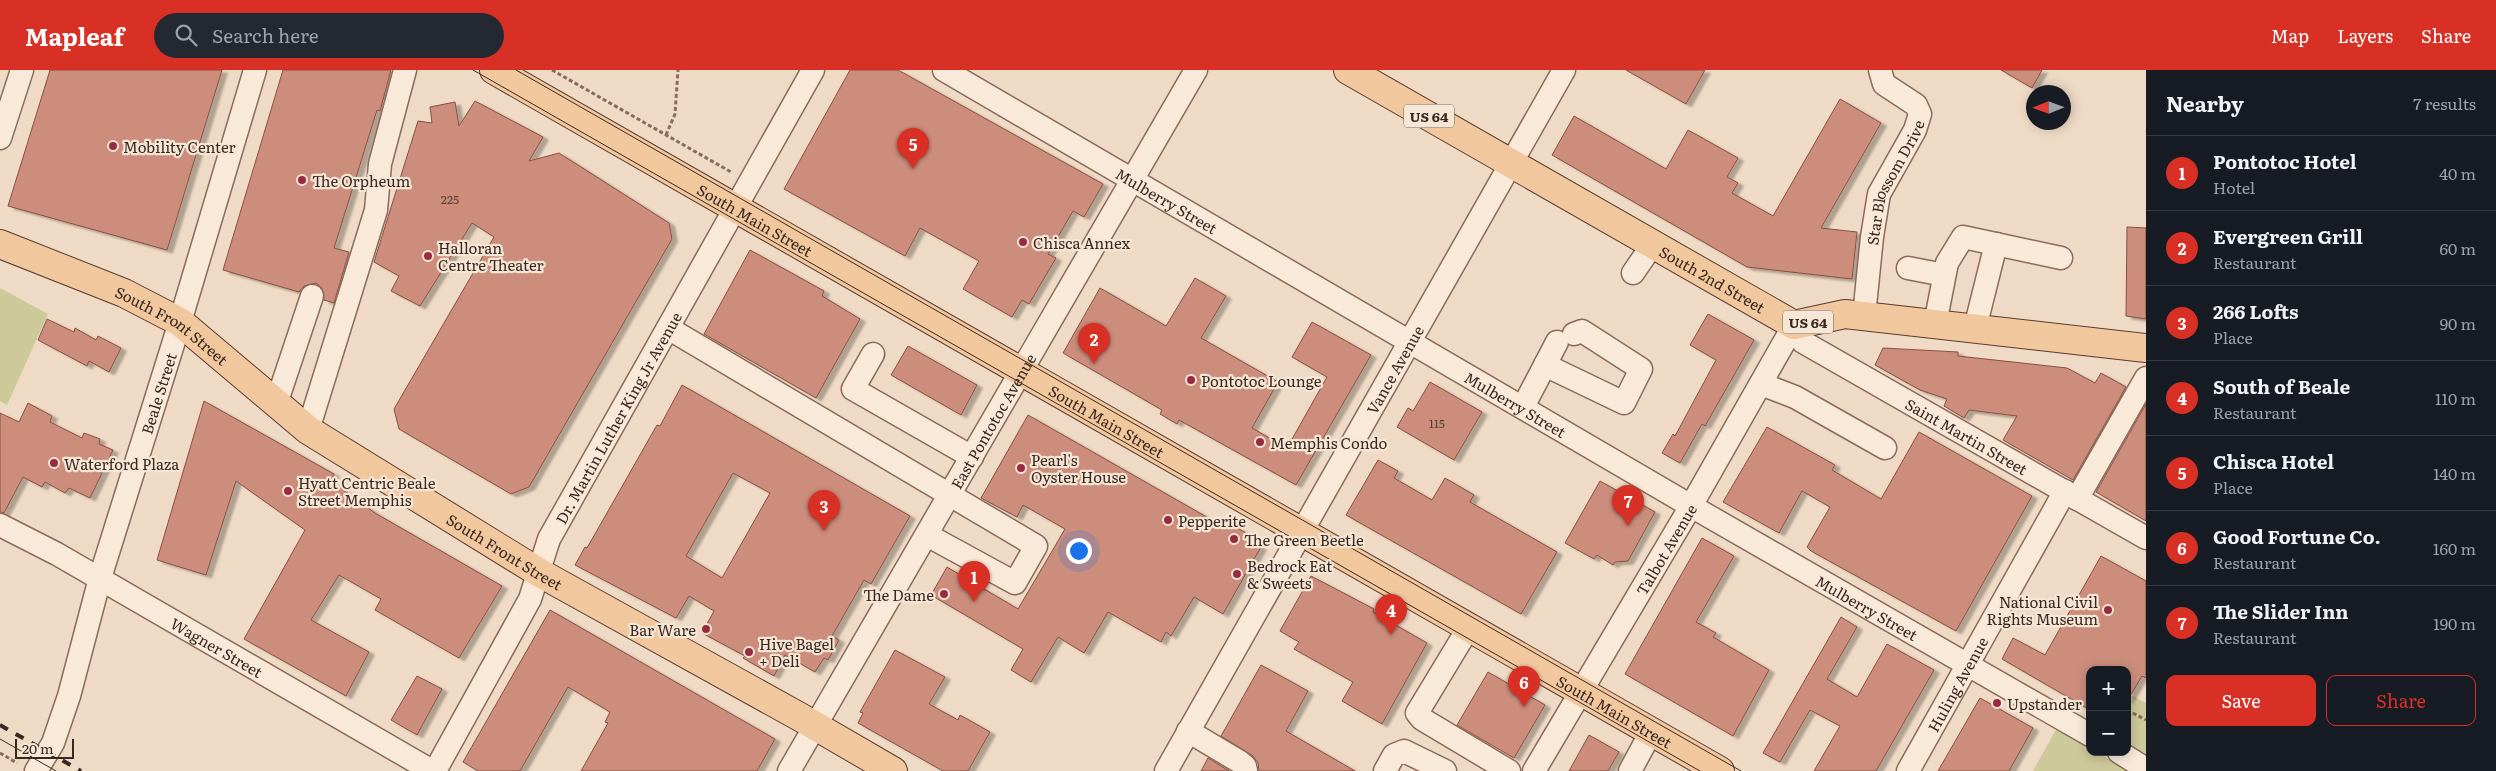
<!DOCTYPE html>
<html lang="en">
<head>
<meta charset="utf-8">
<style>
	:root { --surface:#171b24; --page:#242831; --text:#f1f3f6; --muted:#9ea1a6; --line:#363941; --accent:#d93025 }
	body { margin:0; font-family:Literata,serif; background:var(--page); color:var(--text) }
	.controls { position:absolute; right:15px; bottom:15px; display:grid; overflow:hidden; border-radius:10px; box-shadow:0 2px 12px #0003 }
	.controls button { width:45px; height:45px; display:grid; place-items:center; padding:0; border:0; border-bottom:1px solid var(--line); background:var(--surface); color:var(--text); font:25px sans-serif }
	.compass { position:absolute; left:2026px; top:15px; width:45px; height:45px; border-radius:50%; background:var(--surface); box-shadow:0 2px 12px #0003; rotate:269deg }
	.scale { position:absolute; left:15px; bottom:12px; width:59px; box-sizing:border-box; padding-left:5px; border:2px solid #3a271f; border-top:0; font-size:14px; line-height:18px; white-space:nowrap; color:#3a271f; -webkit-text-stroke:4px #f6e6d5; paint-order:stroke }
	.you { position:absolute; left:1078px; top:480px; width:18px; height:18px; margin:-12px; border:4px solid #fff; border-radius:50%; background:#1a73e8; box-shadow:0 0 0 8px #1a73e833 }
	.badge { display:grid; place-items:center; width:32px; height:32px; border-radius:50%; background:var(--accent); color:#fff; font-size:16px; font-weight:700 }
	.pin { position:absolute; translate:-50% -41px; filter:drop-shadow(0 1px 2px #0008) }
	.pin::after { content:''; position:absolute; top:26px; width:18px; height:15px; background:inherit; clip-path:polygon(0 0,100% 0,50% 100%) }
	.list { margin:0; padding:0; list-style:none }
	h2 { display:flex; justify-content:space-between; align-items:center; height:65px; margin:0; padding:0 20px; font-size:21px }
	h2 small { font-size:16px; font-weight:400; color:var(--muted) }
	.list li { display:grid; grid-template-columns:32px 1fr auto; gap:15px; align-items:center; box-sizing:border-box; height:75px; padding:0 20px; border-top:1px solid var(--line) }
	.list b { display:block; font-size:19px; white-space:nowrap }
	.list p { margin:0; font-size:16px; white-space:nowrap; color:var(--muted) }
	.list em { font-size:16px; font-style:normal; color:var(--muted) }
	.actions { display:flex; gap:10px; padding:15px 20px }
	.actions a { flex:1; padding:11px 0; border:1px solid var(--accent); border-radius:10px; text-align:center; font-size:18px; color:var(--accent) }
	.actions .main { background:var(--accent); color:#fff }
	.icon { flex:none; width:28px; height:28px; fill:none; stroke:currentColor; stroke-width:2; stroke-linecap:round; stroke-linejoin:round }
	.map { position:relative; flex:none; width:2146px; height:701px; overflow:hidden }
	header { display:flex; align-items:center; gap:30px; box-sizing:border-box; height:70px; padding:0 25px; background:var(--accent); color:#fff }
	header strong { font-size:24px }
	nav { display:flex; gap:28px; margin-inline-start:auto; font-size:18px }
	.search { width:350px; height:45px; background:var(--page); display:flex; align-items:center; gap:12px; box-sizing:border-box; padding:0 18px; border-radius:28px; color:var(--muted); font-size:19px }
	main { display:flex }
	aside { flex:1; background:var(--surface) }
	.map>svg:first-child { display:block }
	.green { fill:#cdc999 }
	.building { fill:#cd8d7b; stroke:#894f41; fill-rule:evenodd; filter:url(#shadow) }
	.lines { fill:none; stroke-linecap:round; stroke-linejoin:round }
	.minor-casing { stroke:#8a6b5b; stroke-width:25 }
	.major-casing { stroke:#583a2f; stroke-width:30 }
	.path { stroke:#8a6b5b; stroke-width:3; stroke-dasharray:4 2.5; stroke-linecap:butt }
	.minor { stroke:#f9e9d9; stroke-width:22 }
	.major { stroke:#f1c79d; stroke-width:28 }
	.tram { stroke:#3a271f; stroke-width:1 }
	.rail { stroke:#3a271f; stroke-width:4; stroke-dasharray:9 9; stroke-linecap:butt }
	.poi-dot { fill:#992b41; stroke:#f6e6d5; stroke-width:2 }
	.labels { text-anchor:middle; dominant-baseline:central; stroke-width:4.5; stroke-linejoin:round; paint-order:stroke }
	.number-label { font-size:12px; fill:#5f4036 }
	.shield { fill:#f6e6d5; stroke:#726056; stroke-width:1 }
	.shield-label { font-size:14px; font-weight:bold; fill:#3a271f }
	.poi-label { font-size:15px; fill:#3a271f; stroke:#f6e6d5; text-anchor:start }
	.street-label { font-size:15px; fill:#3a271f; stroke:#f6e6d5 }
</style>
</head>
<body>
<header>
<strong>Mapleaf</strong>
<div class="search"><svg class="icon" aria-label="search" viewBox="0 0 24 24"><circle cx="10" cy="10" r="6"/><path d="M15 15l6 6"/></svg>Search here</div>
<nav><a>Map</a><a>Layers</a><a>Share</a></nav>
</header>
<main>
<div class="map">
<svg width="2146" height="701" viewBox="0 0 2146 701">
	<defs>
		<filter id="shadow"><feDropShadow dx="5.5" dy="3" stdDeviation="1" flood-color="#0004"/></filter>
	</defs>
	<rect width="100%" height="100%" fill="#efdac5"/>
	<path class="green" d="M0,218L48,244L7,335L0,331Z
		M2127,623L2146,633V684L2127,673Z
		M2058,656L2090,677V682H2098L2127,701H2033Z"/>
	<path class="building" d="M50,0H222L167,180L8,136Z
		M283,0H391L380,41L377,40L334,178L349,182L334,233L324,230L322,218L316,213L304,216L299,222L223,200Z
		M850,0H898L1103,114L1084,147L1073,141L1048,184L1056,188L1029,234L1022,230L1012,247L963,219L979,191L920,158L905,186L784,119Z
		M1626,0H1705L1686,34Z
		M2001,0H2042L2032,18Z
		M1840,29L1881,53L1821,158L1857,162L1852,209L1747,197L1552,85L1574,46L1666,99L1688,60L1738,88L1727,107L1738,113L1732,123L1773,146Z
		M475,31L543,67L529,91L559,83L669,153L672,169L529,417L511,424L399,359L394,339L494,167L472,153L420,236L391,221L399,206L374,192L418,51L432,53L430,37L455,32L459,56Z
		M2127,157L2146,158V249L2126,246Z
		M750,180L824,221L822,226L860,249L816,328L704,264Z
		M1195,208L1226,226L1201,268L1278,312L1252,358L1287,378L1327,307L1292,287L1312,252L1371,285L1296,415L1179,350L1177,354L1160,344L1162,340L1063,283L1100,218L1166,256Z
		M1708,244L1754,270L1705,356L1702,354L1680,393L1662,383L1673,364L1675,366L1716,290L1690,275Z
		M47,249L74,262L75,258L96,270L98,266L121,278L109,302L89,291L87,296L38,270Z
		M908,276L977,315L961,345L891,305Z
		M1883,278L1958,282V286L2067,298L2095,313L2101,303L2126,317L2073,410L2003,370L2017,346L1969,340L1964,348L1944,336L1947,329L1920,320L1875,295Z
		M1430,312L1482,342L1454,390L1397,357L1408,338L1413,341Z
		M682,315L910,446L871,514L864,510L832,566L839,570L828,590L824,588L815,602L785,585L774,606L743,588L745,586L702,563L714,541L689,526L676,548L575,495L585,477L587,478L657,355L660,356ZM733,403L770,423L722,508L686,486Z
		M204,331L334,404L331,411L375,443L502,516L459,588L375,540L381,529L339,505L311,550L369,582L346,626L244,569L305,460L236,411L206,505L157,490Z
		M28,333L52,346L50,352L82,368L84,363L100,369L99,374L113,380L90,428L69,418L65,423L45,412L42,417L23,407L4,443L0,442V343L19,352Z
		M2146,334V451L2096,422Z
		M1028,345L1226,458L1229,453L1246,463L1244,466L1261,477L1223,544L1194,527L1171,566L1166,562L1161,572L1108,542L1084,583L1058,567L1031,612L1011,600L1023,579L931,525L947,497L1018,539L1065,459L1023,435L1017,447L981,428Z
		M1767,357L1835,395L1832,400L1881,429L1919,362L2032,426L1956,561L1811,481L1807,477L1830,437L1802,421L1779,463L1723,432Z
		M1378,390L1398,401L1394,408L1432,430L1445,408L1474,425L1470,432L1557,482L1521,544L1346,445Z
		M1600,411L1655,442L1628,491L1615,492L1613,495L1597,485L1594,489L1565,473Z
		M1702,468L1734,486L1696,552L1716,563L1713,567L1769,600L1733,666L1625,604Z
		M2101,486L2146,511V608L2142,606L2127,631V600H2090V640L2002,589L2013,568L2045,585Z
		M1311,506L1374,539L1373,542L1427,573L1382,654L1342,631L1353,612L1294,579L1299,572L1280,561Z
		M550,540L775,669L757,701H581L608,653L605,652L610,642L568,617L520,701H478L463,692Z
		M1841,547L1857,557L1827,609L1857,627L1887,574L1934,600L1876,701H1814L1840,656L1810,640L1780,692L1763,683Z
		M895,580L945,607L929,634L958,650L960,645L990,662L968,701H943L858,653L863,643L860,642Z
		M1261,595L1308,621L1286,661L1355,701H1259L1258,693L1253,686L1221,666Z
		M1488,602L1545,635L1514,688L1457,655Z
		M417,606L442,619L417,665L391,650Z
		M1980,628L2033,658L2009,701H1938Z
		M1589,665L1619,682L1608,701H1569Z
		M1208,688L1229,701H1201Z"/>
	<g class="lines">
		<g class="minor-casing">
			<g id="minor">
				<path id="s1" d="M944,0L1691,436L2090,665"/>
				<path d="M0,68L22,0"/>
				<path d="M1908,198L1944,205"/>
				<path d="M1633,203L1653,174"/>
				<path id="s2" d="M1864,246L1872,167L1879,124L1915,60L1920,44L1916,35L1884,14L1880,0"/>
				<path d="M1935,254L1947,193L1963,167L2061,188"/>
				<path id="s3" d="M1794,255L1803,272L2146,468"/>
				<path d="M668,258L1036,476L1015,513L927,465"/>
				<path d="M1975,258L1996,174"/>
				<path d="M873,284L853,319L972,387"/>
				<path d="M1545,295L1557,272"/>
				<path d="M1761,314L1795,327L1885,378"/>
				<path d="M276,334L312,226"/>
				<path d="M1523,337L1545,295L1624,333L1641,299L1582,261L1574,264"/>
				<path d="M308,360L376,140L380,94L405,0"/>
				<path d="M2077,429L2146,308"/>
				<path id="s4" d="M0,455L57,484L432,701"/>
				<path d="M1469,557L1417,643L1422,649L1509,701"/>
				<path d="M1188,661L1240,692L1245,696L1246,701"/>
				<path d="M2119,682L2146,699"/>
				<path id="s5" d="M36,701L53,673L69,626L100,508L180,252L255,0"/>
				<path id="s6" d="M435,701L530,529L549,469L813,0"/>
				<path id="s7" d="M789,701L1196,0"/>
				<path id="s8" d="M1166,701L1564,0"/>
				<path d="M1385,701L1394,685L1404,681L1445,701"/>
				<path id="s9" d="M1534,701L1691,436L1794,255"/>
				<path d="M1630,701L1651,662"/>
				<path id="s10" d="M1908,701L2065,421"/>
			</g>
		</g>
		<g class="major-casing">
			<g id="major">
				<path id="s11" d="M494,0L1720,701"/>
				<path id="s12" d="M1348,0L1794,255L1845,244L2146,278"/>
				<path id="s13" d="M0,174L124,223L180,252L308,360L540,503L800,647L893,701"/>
			</g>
		</g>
		<path class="path" d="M552,0L731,102
			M666,65L675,44L678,0
			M2127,640L2146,650
			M0,683L17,693"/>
		<use href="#minor" class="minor"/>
		<use href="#major" class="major"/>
		<path class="tram" d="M473,0L1700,701
			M516,0L1741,701
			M0,669L56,701"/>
		<path class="rail" d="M0,655L81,701"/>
	</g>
	<g class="poi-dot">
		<circle cx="113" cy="76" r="5"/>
		<circle cx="302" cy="110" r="5"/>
		<circle cx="1023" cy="172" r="5"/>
		<circle cx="428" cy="186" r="5"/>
		<circle cx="1191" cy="310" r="5"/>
		<circle cx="1260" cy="372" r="5"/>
		<circle cx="54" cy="393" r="5"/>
		<circle cx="1021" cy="398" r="5"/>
		<circle cx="288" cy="421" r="5"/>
		<circle cx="1168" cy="450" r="5"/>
		<circle cx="1234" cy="469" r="5"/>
		<circle cx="1237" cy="504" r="5"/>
		<circle cx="944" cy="524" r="5"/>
		<circle cx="2108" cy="540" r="5"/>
		<circle cx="706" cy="559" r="5"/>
		<circle cx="749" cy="582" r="5"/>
		<circle cx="1997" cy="633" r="5"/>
	</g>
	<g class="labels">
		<g class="number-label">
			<text x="450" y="129">225</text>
			<text x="1437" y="353">115</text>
		</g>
		<g class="shield">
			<rect x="1404" y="34.5" width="50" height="23" rx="4"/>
			<rect x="1783" y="240.5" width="50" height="23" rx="4"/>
		</g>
		<g class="shield-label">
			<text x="1429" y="46">US 64</text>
			<text x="1808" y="252">US 64</text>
		</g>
		<g class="poi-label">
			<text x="123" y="76">Mobility Center</text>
			<text x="312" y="110">The Orpheum</text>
			<text x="1033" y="172">Chisca Annex</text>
			<text x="438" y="177">Halloran<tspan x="438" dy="17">Centre Theater</tspan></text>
			<text x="1201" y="310">Pontotoc Lounge</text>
			<text x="1270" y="372">Memphis Condo</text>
			<text x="1031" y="389">Pearl's<tspan x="1031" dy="17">Oyster House</tspan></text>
			<text x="64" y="393">Waterford Plaza</text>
			<text x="298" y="412">Hyatt Centric Beale<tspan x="298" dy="17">Street Memphis</tspan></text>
			<text x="1178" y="450">Pepperite</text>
			<text x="1244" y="469">The Green Beetle</text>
			<text x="1247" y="495">Bedrock Eat<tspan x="1247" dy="17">&amp; Sweets</tspan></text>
			<text x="934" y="524" text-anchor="end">The Dame</text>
			<text x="2098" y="531" text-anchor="end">National Civil<tspan x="2098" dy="17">Rights Museum</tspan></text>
			<text x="696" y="559" text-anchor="end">Bar Ware</text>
			<text x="759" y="573">Hive Bagel<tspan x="759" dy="17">+ Deli</tspan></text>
			<text x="2007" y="633">Upstander</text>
		</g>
		<g class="street-label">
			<text stroke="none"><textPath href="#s2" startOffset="139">Star Blossom Drive</textPath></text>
			<text stroke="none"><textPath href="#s1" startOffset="258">Mulberry Street</textPath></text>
			<text stroke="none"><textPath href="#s11" startOffset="301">South Main Street</textPath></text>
			<text stroke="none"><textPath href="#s12" startOffset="420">South 2nd Street</textPath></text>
			<text stroke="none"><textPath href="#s13" startOffset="191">South Front Street</textPath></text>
			<text stroke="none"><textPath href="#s8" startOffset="462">Vance Avenue</textPath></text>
			<text stroke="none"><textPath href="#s5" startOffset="398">Beale Street</textPath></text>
			<text stroke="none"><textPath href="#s1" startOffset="662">Mulberry Street</textPath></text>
			<text stroke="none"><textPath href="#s6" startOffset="399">Dr. Martin Luther King Jr Avenue</textPath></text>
			<text stroke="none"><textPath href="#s11" startOffset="706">South Main Street</textPath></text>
			<text stroke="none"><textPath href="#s7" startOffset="405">East Pontotoc Avenue</textPath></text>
			<text stroke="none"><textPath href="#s3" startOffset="208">Saint Martin Street</textPath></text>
			<text stroke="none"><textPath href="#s9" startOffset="258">Talbot Avenue</textPath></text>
			<text stroke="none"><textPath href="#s13" startOffset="595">South Front Street</textPath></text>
			<text stroke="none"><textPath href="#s1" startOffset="1068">Mulberry Street</textPath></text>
			<text stroke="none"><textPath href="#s4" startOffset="249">Wagner Street</textPath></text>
			<text stroke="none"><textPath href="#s10" startOffset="100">Huling Avenue</textPath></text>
			<text stroke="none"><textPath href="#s11" startOffset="1291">South Main Street</textPath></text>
		</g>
	</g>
</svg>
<div class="controls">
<button>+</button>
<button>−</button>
</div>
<svg class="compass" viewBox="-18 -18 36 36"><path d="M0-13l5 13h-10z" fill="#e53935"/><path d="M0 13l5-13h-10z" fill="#9ea1a6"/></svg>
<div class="scale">20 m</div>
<div class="you"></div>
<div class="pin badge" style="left:974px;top:532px">1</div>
<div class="pin badge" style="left:1094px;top:294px">2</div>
<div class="pin badge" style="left:824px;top:461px">3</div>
<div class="pin badge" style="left:1391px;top:565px">4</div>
<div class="pin badge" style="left:913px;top:99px">5</div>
<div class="pin badge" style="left:1524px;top:637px">6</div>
<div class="pin badge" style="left:1628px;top:456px">7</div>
</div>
<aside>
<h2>Nearby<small>7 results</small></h2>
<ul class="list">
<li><span class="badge">1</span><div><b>Pontotoc Hotel</b><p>Hotel</p></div><em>40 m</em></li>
<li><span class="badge">2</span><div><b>Evergreen Grill</b><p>Restaurant</p></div><em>60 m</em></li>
<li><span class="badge">3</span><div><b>266 Lofts</b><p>Place</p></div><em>90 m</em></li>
<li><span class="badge">4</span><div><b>South of Beale</b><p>Restaurant</p></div><em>110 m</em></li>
<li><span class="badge">5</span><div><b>Chisca Hotel</b><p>Place</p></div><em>140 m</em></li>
<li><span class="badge">6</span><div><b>Good Fortune Co.</b><p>Restaurant</p></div><em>160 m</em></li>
<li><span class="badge">7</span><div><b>The Slider Inn</b><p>Restaurant</p></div><em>190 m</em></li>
</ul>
<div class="actions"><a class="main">Save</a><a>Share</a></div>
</aside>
</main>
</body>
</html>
